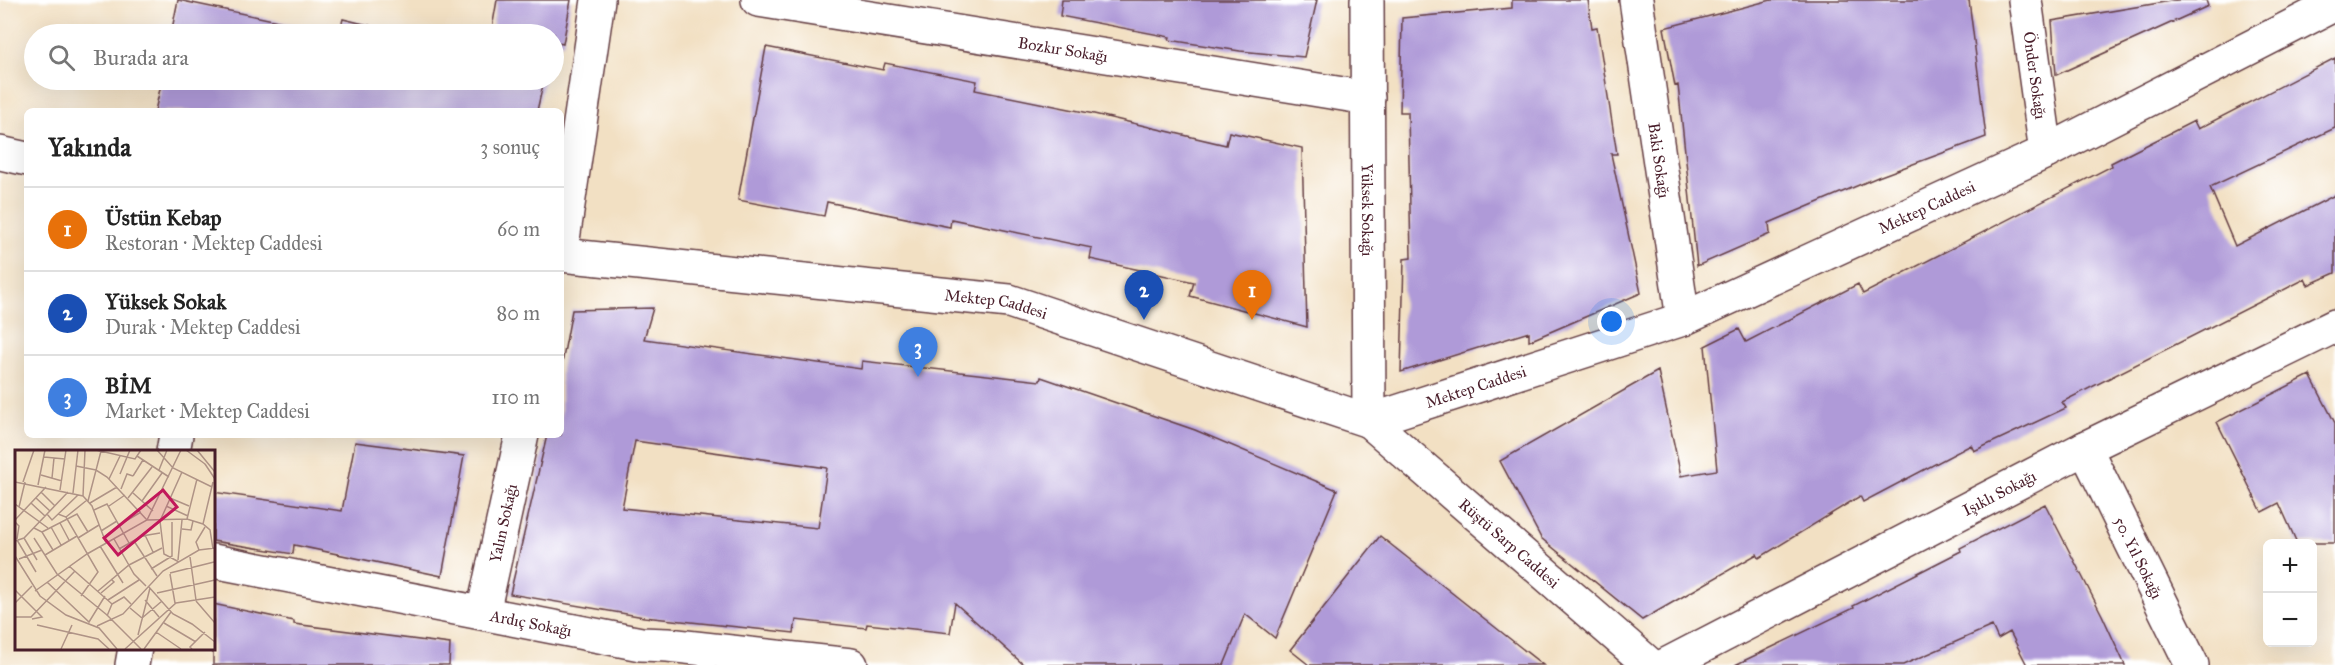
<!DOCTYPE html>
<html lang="tr">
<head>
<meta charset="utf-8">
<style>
	:root { --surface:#fff; --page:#f2f2f2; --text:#222; --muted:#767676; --line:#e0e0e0; --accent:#b45309 }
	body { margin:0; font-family:"IM FELL Great Primer",serif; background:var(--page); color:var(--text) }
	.controls { position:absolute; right:18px; bottom:18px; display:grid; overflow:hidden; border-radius:9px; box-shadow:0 6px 24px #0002 }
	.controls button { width:54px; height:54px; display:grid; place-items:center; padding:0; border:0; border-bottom:2px solid var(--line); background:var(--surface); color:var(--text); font:30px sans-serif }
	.you { position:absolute; left:1612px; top:322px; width:21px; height:21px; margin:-15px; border:4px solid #fff; border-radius:50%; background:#1a73e8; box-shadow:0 0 0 9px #1a73e833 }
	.badge { display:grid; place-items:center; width:39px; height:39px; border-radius:50%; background:var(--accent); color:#fff; font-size:20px; font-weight:700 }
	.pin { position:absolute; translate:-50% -50px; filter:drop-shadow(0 2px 3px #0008) }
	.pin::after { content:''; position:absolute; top:32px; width:21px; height:18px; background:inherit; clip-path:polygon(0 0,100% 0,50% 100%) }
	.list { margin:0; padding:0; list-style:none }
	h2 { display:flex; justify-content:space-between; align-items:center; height:78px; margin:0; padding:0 24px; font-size:26px }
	h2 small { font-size:20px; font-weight:400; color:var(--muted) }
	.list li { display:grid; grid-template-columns:39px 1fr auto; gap:18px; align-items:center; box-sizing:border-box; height:84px; padding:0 24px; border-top:2px solid var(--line) }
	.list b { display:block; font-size:22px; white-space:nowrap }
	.list p { margin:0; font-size:20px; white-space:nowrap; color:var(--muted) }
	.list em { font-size:20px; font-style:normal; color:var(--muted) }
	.icon { flex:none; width:33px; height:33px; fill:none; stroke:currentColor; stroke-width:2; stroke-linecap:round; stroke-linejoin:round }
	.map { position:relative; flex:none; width:2335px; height:665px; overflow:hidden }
	.search { position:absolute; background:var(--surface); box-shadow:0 6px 24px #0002; left:24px; top:24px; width:540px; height:66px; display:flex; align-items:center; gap:15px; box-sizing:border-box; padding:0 21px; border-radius:33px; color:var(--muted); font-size:22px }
	.panel { position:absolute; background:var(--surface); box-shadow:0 6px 24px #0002; left:24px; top:108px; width:540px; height:330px; border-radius:9px }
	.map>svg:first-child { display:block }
	.building { fill:#af9ad8; fill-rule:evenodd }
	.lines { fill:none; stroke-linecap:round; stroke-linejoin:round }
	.minor-casing { stroke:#633c42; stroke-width:36 }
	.minor { stroke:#fff; stroke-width:33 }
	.labels { text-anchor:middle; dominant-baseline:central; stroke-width:5; stroke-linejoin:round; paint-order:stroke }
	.street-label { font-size:16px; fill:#4a1f2b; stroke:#fff }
	.inset-road { fill:none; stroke:#af9386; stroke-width:1.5 }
	.view { fill:#c2185b; fill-opacity:0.15; stroke:#c2185b; stroke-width:3 }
	.inset-edge { fill:none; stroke:#4a1f2b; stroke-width:3 }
</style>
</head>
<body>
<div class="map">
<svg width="2335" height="665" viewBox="0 0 2335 665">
	<rect width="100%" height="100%" fill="#fff"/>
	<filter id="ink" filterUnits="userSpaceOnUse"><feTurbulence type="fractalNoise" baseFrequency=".0167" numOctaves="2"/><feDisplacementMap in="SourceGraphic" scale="12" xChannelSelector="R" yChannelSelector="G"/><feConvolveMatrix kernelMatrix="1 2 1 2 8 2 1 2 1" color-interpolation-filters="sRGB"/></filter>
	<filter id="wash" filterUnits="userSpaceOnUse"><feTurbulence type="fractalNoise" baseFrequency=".008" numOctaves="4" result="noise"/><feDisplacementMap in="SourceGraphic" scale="24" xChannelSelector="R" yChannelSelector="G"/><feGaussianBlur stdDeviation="1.35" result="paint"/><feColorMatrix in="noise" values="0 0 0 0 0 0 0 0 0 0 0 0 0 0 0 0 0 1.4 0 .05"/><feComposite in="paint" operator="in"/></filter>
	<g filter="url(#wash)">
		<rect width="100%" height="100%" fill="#f2e0c3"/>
		<g id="blocks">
			<path class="building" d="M178,0L339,34L343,19L405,34H171Z
				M497,0H571L563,44L554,42V34H491Z
				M1062,0H1317L1304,57L1240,51L1169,40L1170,37L1060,16Z
				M1512,0H1588L1592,28L1597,27L1617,154H1611L1641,293L1529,341V332L1401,372L1404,259L1411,258L1408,112H1400L1402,18L1512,8Z
				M1771,0H1969L1986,137L1878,177L1769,223L1770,234L1697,266L1678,85L1675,86L1664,28Z
				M2177,0H2206L2208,6L2056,75L2052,21Z
				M766,47L883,70L885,63L977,81L975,90L1094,114L1226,145L1229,132L1302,148L1307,327L1190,296L1194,282L1090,259L1092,248L951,219L950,227L827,202L824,216L738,200Z
				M2335,58V128L2210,187L2235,246L2335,195V273L2308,285L2305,279L2062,402L2066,408L1974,451L1971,445L1863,502L1860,496L1759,558L1757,554L1642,620L1541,538L1500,461L1658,371L1681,476L1717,470L1705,346L1739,329L1746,342L1858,284L1863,294L2112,166L2111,163L2194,121L2198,129Z
				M162,80H544L537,111H155Z
				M653,308L644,339L861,369L862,361L1040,381L1041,377L1195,430L1337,490L1275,638L1245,614L1224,665H1024L955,603L950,633L867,624L866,628L796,620L794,633L644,617L510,594L547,435H561V369L572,310ZM635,441L827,468L818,528L622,508Z
				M2310,375L2335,423V543H2297L2279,503L2262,512L2217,422Z
				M355,442L464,456L442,576L294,545L293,554L213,541V492L342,511Z
				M2045,504L2102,615L2125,665H2027L2010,632L1998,639L1992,626L1903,665H1735L1854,608L1853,606L1961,551L1960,548Z
				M1380,536L1543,665H1309L1290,650Z
				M213,604L294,621V624L450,644L449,665H213Z"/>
		</g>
	</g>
	<g filter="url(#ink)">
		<use href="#blocks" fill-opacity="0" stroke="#633c42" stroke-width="1.5"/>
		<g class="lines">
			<g class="minor-casing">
				<g id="minor">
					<path id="s1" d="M758,0L1368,98"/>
					<path id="s2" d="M1367,0L1369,421"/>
					<path id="s3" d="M1636,0L1683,319"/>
					<path id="s4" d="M2025,0L2046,152"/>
					<path d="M0,153L27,159"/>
					<path d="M561,253L598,0"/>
					<path id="s5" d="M561,255L1009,301L1369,421L1683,319L2046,152L2335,4"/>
					<path id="s6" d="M1369,421L1650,665"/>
					<path id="s7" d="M2085,448L2192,665"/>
					<path d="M173,452L176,435"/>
					<path id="s8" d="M213,561L641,644L668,645L851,665"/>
					<path id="s9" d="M483,613L522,435"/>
					<path d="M132,665L135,648"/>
					<path id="s10" d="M1666,665L2085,448L2335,326"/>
				</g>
			</g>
			<use href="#minor" class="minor"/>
		</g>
	</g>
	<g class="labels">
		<g class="street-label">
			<text stroke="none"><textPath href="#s1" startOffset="309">Bozkır Sokağı</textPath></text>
			<text stroke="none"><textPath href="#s4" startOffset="76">Önder Sokağı</textPath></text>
			<text stroke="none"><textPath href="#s3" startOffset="162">Baki Sokağı</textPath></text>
			<text stroke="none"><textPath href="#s5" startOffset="1428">Mektep Caddesi</textPath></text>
			<text stroke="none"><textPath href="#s2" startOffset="210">Yüksek Sokağı</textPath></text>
			<text stroke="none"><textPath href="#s5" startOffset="438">Mektep Caddesi</textPath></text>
			<text stroke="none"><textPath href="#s5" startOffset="942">Mektep Caddesi</textPath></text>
			<text stroke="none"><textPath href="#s10" startOffset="375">Işıklı Sokağı</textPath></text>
			<text stroke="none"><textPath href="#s9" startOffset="92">Yalın Sokağı</textPath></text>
			<text stroke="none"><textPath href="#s6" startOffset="186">Rüştü Sarp Caddesi</textPath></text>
			<text stroke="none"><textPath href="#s7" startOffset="122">50. Yıl Sokağı</textPath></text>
			<text stroke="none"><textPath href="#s8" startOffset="324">Ardıç Sokağı</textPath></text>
		</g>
	</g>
	<g transform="translate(15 450)">
		<rect width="200" height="200" fill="#f2e0c3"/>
		<path class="inset-road" d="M81,0L120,9L126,0M142,0L158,18L197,37M171,0L190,14M182,0L200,22M122,6L154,27M29,7L50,9M190,14L200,29M61,16L81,20L92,27L132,70M144,20L152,0M105,24L115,0M26,25L47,31M118,26L128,10M37,28L39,8M94,29L105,6M0,32L68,46L77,56L91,93M8,32L19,0M23,35L30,0M106,39L112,24L118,26M45,40L51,0M26,42L40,56M58,43L63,0M118,43L138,61M68,46L70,0M21,48L35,61M113,48L137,17M155,48L174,56M73,51L86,1M127,51L147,23M16,53L30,66M75,53L102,37M0,54L33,78M94,56L110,45M151,56L173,66M4,57L10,32M79,60L92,54L114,93M32,64L37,70L63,45M43,64L51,67L83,122L66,146M51,67L72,50M172,69L182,29M0,70L31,37M132,70L172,69L188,74L195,80L198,99M0,72L4,76L2,89M45,73L54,90M188,74L198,32M104,75L126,62M36,77L46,95M19,78L27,82L38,100M167,79L176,80L178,71M86,81L102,71M27,82L62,64L73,82M130,85L138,102M9,88L22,110M19,88L42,124L92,165L126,199M63,88L84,75M99,89L119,124L131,136M2,90L21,122M0,91L9,88L53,42M119,91L142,126M85,96L108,133M104,99L127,86L145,83M184,100L181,92L190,77M30,105L62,86M0,106L25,146L51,165L84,178L102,199M175,107L181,150M4,109L27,100M163,110L167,70M164,112L149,104L145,71L167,22M54,116L97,154M136,119L157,106V72M155,123L199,112M155,124L160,153M32,132L74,172L90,146M133,136L158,164L177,174L200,192M0,140L27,167L17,169M20,141L72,104L132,70L166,0M83,141L114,115L147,98M86,143L99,132L96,129M142,143L200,130M93,150L124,130M130,150L144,167M181,151L200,173M0,153L17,136M115,158L127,168L147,151M92,166L97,154L109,147L116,154M0,167H16L60,121M149,173L181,192M22,175L83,189L94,199M82,176L108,164L148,121L184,100L200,98M141,182L166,199M123,185L135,138M46,199L57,175M110,199L161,153L200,147M129,199L156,162M177,199L175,197L190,182"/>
		<path class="view" d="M148,40L162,57L103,105L89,88Z"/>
		<rect width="200" height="200" class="inset-edge"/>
	</g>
</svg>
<div class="controls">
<button>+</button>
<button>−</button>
</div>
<div class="you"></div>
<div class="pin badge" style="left:1252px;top:320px;background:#e8710a">1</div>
<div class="pin badge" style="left:1144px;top:320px;background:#1a4fb4">2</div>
<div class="pin badge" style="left:918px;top:377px;background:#3f7fe0">3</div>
<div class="search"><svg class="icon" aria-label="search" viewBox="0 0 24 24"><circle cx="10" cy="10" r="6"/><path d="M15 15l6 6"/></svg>Burada ara</div>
<section class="panel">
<h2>Yakında<small>3 sonuç</small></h2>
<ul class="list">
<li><span class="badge" style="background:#e8710a">1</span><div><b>Üstün Kebap</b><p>Restoran · Mektep Caddesi</p></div><em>60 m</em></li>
<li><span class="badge" style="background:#1a4fb4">2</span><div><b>Yüksek Sokak</b><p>Durak · Mektep Caddesi</p></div><em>80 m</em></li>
<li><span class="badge" style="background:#3f7fe0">3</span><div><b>BİM</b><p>Market · Mektep Caddesi</p></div><em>110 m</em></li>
</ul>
</section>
</div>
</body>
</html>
